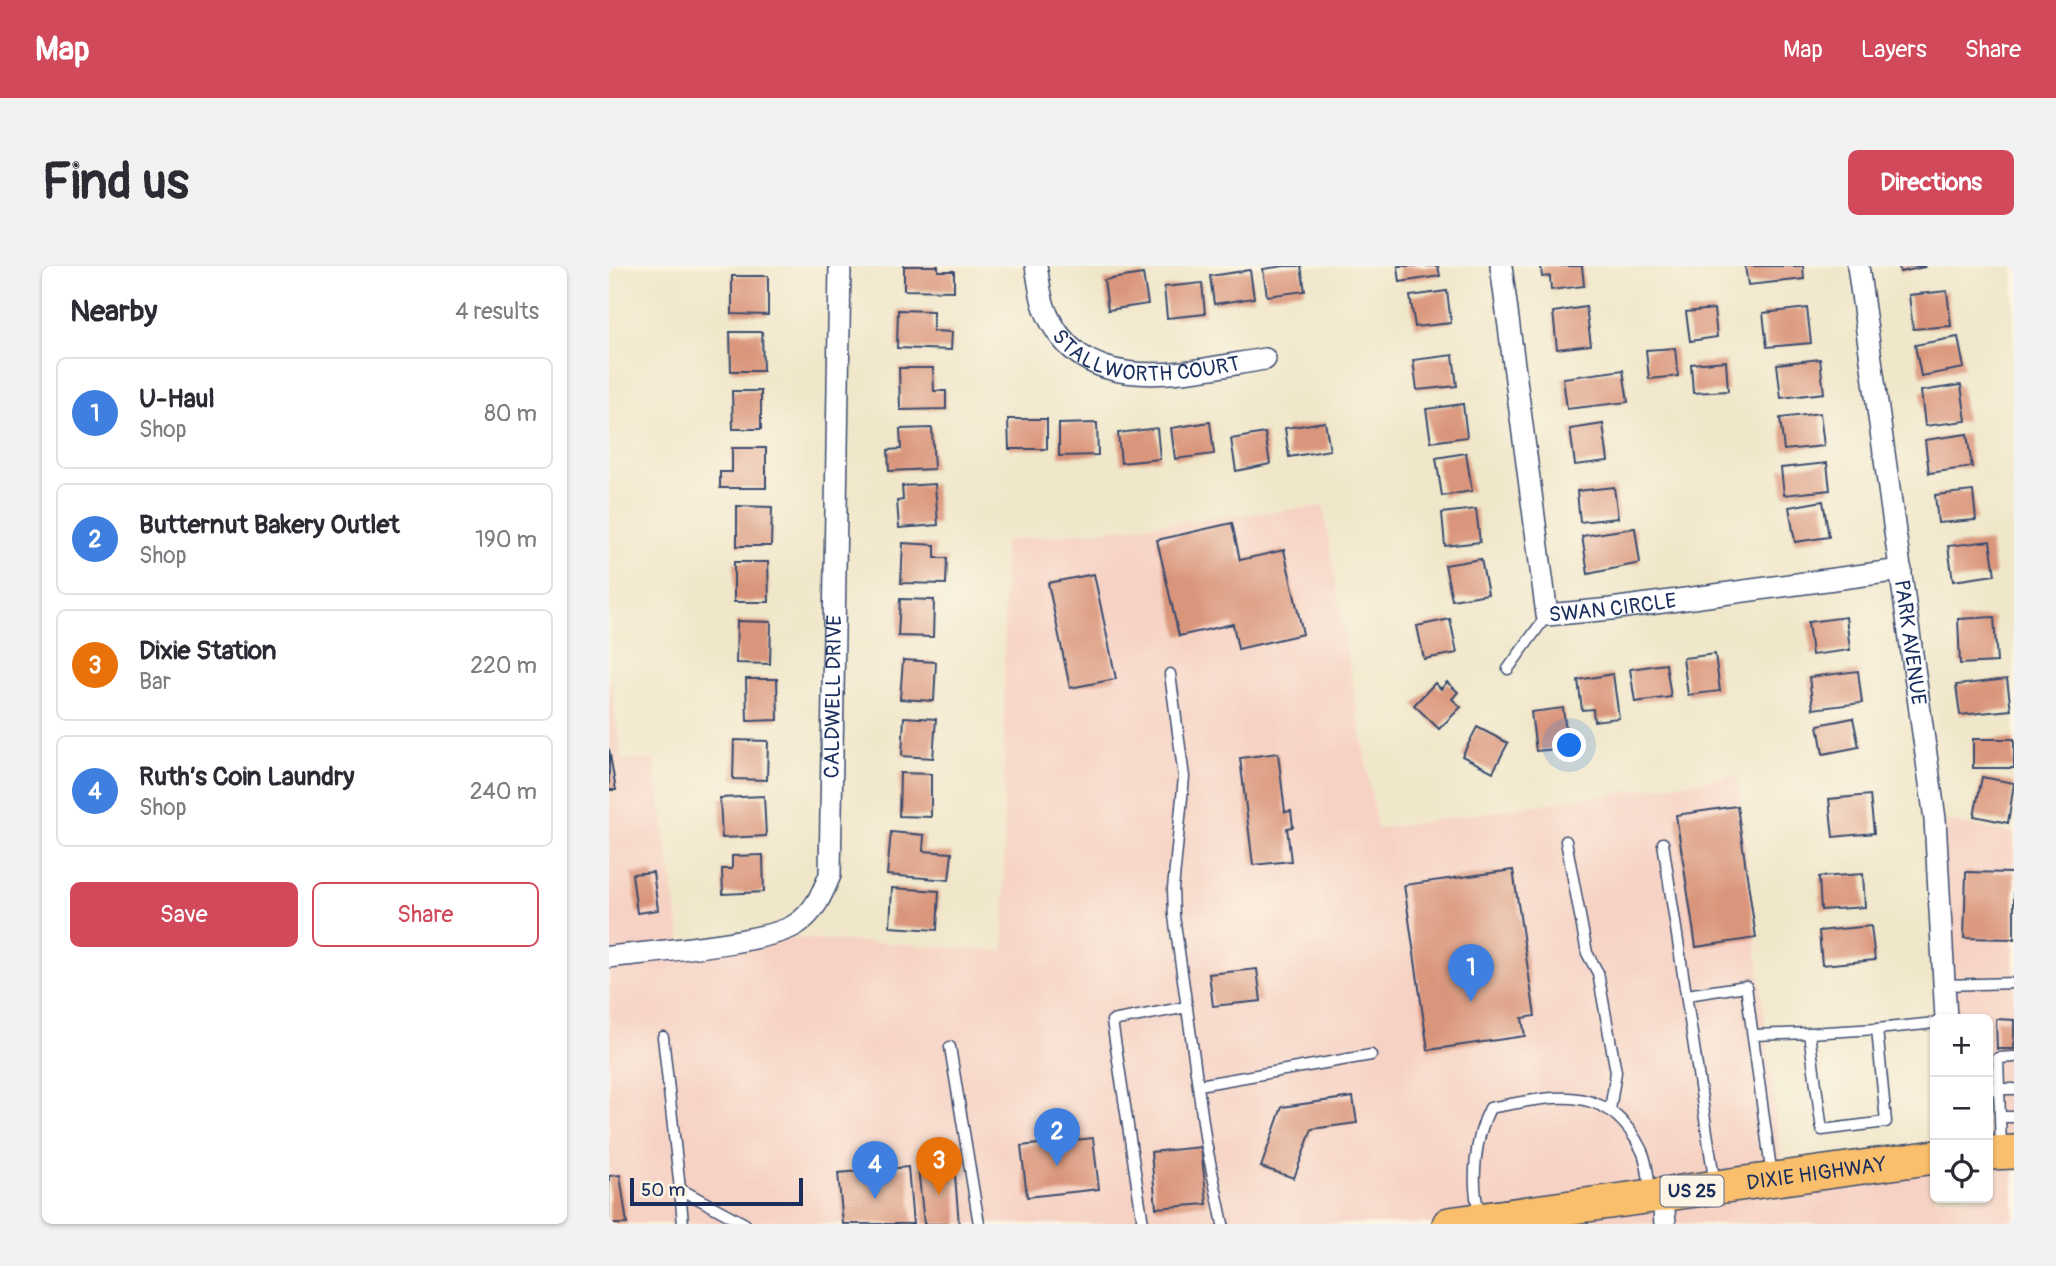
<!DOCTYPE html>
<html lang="en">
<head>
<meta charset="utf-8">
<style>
	:root { --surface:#fff; --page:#f2f2f3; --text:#2b2b33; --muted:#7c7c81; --line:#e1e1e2; --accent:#d1495b }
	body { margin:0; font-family:Pangolin,sans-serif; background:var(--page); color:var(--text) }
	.controls { position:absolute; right:21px; bottom:21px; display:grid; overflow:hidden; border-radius:10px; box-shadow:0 2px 5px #0004 }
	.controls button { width:63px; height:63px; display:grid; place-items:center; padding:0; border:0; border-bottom:2px solid var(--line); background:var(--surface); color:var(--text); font:35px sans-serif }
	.scale { position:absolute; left:21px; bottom:18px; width:173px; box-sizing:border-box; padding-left:7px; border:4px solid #1b2f5e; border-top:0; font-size:19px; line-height:24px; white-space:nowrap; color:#1b2f5e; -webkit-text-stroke:5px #fcf5e5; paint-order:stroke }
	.you { position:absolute; left:961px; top:480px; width:24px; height:24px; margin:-18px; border:5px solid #fff; border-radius:50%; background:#1a73e8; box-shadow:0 0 0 10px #1a73e833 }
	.badge { display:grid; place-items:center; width:46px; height:46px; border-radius:50%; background:var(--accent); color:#fff; font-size:23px; font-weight:700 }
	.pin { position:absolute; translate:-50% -58px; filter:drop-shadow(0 2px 4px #0008) }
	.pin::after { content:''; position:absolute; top:37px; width:24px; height:21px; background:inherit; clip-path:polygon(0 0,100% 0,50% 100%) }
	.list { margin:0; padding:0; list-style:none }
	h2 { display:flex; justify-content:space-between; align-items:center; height:91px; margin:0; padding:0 28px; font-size:30px }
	h2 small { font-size:23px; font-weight:400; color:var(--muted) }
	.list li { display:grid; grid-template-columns:46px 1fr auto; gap:21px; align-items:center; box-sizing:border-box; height:112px; margin:0 14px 14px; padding:0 14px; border:2px solid var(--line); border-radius:10px }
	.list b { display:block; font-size:26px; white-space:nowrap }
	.list p { margin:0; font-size:23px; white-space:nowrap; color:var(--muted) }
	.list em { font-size:23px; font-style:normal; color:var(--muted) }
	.actions { display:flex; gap:14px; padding:21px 28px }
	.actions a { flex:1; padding:16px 0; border:2px solid var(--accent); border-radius:10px; text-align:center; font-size:24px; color:var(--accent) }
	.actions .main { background:var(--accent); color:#fff }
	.icon { flex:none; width:38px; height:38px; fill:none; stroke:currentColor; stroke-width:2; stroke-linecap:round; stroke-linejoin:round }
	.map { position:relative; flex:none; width:1405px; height:958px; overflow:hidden; border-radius:10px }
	header { display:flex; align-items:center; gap:42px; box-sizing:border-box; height:98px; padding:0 35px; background:var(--accent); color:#fff }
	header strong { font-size:33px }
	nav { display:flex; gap:38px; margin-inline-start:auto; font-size:24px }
	.intro { display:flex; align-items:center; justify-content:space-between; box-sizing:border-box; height:168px; padding:0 42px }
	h1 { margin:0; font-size:49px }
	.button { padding:18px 32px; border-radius:10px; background:var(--accent); color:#fff; font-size:24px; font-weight:700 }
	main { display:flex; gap:42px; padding:0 42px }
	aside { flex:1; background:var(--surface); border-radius:10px; box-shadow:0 2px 5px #0004 }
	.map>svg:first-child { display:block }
	.built { fill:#f6d2c4 }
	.building { fill:#da967b }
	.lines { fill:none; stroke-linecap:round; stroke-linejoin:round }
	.service-casing { stroke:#3b4b6e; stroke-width:13 }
	.minor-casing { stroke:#3b4b6e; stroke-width:24 }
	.primary-casing { stroke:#3b4b6e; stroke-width:36 }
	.service { stroke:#fff; stroke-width:10 }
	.minor { stroke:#fff; stroke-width:21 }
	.primary { stroke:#f9bf6d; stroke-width:33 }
	.labels { text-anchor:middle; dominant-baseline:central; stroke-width:5; stroke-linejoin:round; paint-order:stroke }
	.shield { fill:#fcf5e5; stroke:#5e6a86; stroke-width:2 }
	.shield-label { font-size:19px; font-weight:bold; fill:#1b2f5e }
	.street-label { font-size:21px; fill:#1b2f5e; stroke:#fcf5e5 }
</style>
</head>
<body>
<header>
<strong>Map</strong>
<nav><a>Map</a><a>Layers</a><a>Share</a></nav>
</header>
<div class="intro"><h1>Find us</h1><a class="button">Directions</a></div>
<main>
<aside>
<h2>Nearby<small>4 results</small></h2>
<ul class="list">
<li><span class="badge" style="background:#3f7fe0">1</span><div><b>U-Haul</b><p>Shop</p></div><em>80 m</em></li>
<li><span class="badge" style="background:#3f7fe0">2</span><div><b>Butternut Bakery Outlet</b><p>Shop</p></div><em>190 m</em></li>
<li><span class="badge" style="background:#e8710a">3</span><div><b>Dixie Station</b><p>Bar</p></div><em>220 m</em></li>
<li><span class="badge" style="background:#3f7fe0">4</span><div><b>Ruth’s Coin Laundry</b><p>Shop</p></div><em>240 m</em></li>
</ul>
<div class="actions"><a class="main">Save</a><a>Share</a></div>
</aside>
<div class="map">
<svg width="1405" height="958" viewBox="0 0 1405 958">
	<rect width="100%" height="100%" fill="#fcf5e5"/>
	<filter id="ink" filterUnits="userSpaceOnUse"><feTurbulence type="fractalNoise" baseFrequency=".0143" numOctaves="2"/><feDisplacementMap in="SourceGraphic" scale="14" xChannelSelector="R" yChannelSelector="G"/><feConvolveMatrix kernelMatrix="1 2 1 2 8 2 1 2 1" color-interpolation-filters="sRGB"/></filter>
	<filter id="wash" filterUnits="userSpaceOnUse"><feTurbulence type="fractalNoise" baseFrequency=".00686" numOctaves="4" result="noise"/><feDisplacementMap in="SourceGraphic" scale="28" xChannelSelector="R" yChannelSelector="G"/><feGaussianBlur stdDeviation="1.57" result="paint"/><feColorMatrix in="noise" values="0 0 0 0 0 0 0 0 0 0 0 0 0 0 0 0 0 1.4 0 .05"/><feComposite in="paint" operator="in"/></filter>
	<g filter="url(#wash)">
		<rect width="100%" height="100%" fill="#f0e7ca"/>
		<path class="built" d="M714,240L768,563L1128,509L1174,912L1326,891V932H1379V753H1337L1326,553L1405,567V958H0V405L13,494H45L73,681L160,670L395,685V275Z"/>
		<g id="blocks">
			<path class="building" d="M295,0H329V5H345V25L295,24Z
				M675,0H692L696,25L658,30L654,3Z
				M789,0H829L831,10L791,16Z
				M932,0H973L975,20L942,24L941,10L933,11Z
				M1136,0H1194L1195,13L1139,19Z
				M1290,0H1316V1L1291,6Z
				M641,4L645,32L605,38L601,10Z
				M534,8L539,38L499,44L495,14Z
				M123,10H159V49L123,48Z
				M593,17L596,48L558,52L555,21Z
				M838,25L842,57L806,61L801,30Z
				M1338,25L1342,60L1304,63L1300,29Z
				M977,41L982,79L948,83L944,46Z
				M1198,42L1202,77L1158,81L1154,47Z
				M1105,43L1108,71L1081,75L1077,46Z
				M289,44L324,45V65L343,66L342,84L288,82Z
				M121,66H153L154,105H122Z
				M1349,71L1355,102L1312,110L1306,79Z
				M1066,82L1069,110L1040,113L1037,84Z
				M844,89L848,120L808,124L804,94Z
				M1211,93L1215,127L1172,132L1168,98Z
				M1117,95L1119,125L1084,127L1082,98Z
				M290,102H324L325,125H337V143L291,144Z
				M1014,104L1019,136L958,143L954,112Z
				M1352,119L1357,155L1316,160L1312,125Z
				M123,125H152V163H124Z
				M854,138L858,171L822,176L817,143Z
				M1211,147L1215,180L1175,184L1171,152Z
				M399,153H438V183H400Z
				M601,156L605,188L566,193L562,162Z
				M716,156L721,184L680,191L676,162Z
				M488,157L489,189L450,190V158Z
				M994,158L999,195L966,199L961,163Z
				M323,162L325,203L280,205L279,184L292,183L291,163Z
				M548,162L551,193L512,197L509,167Z
				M656,167L661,198L627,205L622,173Z
				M1358,168L1363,201L1320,207L1316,174Z
				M123,182H157V222H111V206H123Z
				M857,187L863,225L833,230L827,192Z
				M1218,197L1221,224L1175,229L1172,202Z
				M326,218L329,259L290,262L288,235L294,234L293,220Z
				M1005,221L1009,252L971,256L968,225Z
				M1364,225L1367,254L1329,257L1326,229Z
				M1214,235L1220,271L1186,276L1180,241Z
				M128,240L163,241L162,280H128Z
				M867,243L871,276L836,280L833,247Z
				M623,257L631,294L675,284L694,368L629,383L624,358L570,370L548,274Z
				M1026,262L1031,297L979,308L973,270Z
				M1381,275L1386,309L1344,315L1339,280Z
				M294,277L326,279V292H338L337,318L292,317Z
				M872,293L879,328L843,334L836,299Z
				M125,296H159L160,336H125Z
				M485,308L507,413L461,422L439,317Z
				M291,333L325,334L324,371L289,370Z
				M1237,351L1241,384L1203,389L1199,356Z
				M1385,351L1388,396L1351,398L1349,353Z
				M841,353L848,387L815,393L808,360Z
				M128,355L162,356L161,398L127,397Z
				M1106,388L1111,425L1079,429L1074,392Z
				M294,394L327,396L325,435L291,433Z
				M1057,398L1062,431L1026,436L1021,403Z
				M1249,405L1253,437L1204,443L1200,411Z
				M1004,408L1010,452L985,455L984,443L973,444L969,414Z
				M137,413H168L169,454L138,455Z
				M1398,413L1402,444L1351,449L1347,419Z
				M838,416L849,426L843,433L852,441L830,463L805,439L826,417L832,423Z
				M954,442L959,482L927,485L922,446Z
				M295,451L327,453L324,492L293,490Z
				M1244,452L1250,481L1214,488L1209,459Z
				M868,461L899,477L884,506L853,490Z
				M1364,473H1405V502H1364Z
				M125,474L159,475L158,514L124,513Z
				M0,483L7,524H0Z
				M669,487L676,546L682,545L684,561L678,562L682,595L644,599L631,492Z
				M291,507L322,508V551L290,550Z
				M1373,511L1405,517L1399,557L1365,550Z
				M1261,529L1265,567L1224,571L1220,533Z
				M155,530L157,570L113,572L111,532Z
				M1128,540L1147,672L1087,681L1067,549Z
				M282,566L315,569L314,585L343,587L340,614L278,609Z
				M154,589L155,626L114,628L113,603H123V590Z
				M904,604L926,750L913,752L916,770L819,784L795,619Z
				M44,606L49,644L28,647L23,608Z
				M1357,606L1405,607V673L1355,672Z
				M1254,608L1256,641L1212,644L1210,611Z
				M283,622L330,625L328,664L281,661Z
				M1262,660L1266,694L1213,699L1210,665Z
				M648,703L652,735L604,740L600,708Z
				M1387,753L1405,754V783H1388Z
				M744,831L748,857L703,863L685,912L652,901L673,841Z
				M484,872L490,923L418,931L412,880Z
				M592,881L598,938L547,942L542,886Z
				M345,898L350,958H315L309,901Z
				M299,901L304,958H234L229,907Z
				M11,909L18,958H0V910Z"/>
		</g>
	</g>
	<g filter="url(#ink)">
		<use href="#blocks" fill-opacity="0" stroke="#3b4b6e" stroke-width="2"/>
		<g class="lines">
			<g class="service-casing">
				<path id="service" d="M899,403L938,349
					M561,408L575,511L564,623L565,650L597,877L614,958
					M957,575L978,687L989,707L1007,806L1001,844
					M1054,577L1106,919
					M1335,719L1405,717
					M1078,729L1137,720L1163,911
					M1200,767L1268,763
					M1144,769L1200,767L1213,864L1277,856L1268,763L1326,757
					M54,771L71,923L136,958
					M341,781L370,958
					M590,819L762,789
					M1379,823H1405
					M1391,851H1405
					M1392,882L1389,792L1405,791
					M71,923L74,958
					M871,949C861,918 866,871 881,842C944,830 1000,815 1033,885C1039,897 1039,914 1042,928
					M534,958L503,755L578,741"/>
			</g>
			<g class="minor-casing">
				<g id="minor">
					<path id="s1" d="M427,0C430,15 431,34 438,48C478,136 582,104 656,93"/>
					<path id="s2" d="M892,0L938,349L1002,343L1292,304"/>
					<path id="s3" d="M1249,0L1326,553L1337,753"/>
					<path id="s4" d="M0,691C38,686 164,677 189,657C206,645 213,628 221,609L231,0"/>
					<path d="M1054,929L1056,958"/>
				</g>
			</g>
			<g class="primary-casing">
				<g id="primary">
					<path d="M1379,887L1405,886"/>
					<path id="s5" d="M840,958L1326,891"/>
				</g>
			</g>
			<use href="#service" class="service"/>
			<use href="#minor" class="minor"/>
			<use href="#primary" class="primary"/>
		</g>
	</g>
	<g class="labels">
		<rect class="shield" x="1051.5" y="909.5" width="63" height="31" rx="5"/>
		<g class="shield-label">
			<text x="1083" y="925">US 25</text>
		</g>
		<g class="street-label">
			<text stroke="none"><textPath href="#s1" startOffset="168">STALLWORTH COURT</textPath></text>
			<text stroke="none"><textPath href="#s2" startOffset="418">SWAN CIRCLE</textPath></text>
			<text stroke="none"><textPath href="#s3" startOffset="380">PARK AVENUE</textPath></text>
			<text stroke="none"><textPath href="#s4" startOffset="430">CALDWELL DRIVE</textPath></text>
			<text stroke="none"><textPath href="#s5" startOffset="371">DIXIE HIGHWAY</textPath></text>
		</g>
	</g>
</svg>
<div class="controls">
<button>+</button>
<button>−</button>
<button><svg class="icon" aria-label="locate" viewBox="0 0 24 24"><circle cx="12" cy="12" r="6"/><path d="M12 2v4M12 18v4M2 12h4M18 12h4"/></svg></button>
</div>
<div class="scale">50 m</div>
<div class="you"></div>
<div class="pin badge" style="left:862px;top:736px;background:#3f7fe0">1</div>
<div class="pin badge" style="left:448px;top:900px;background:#3f7fe0">2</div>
<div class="pin badge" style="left:330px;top:929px;background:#e8710a">3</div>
<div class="pin badge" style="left:266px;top:933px;background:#3f7fe0">4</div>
</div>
</main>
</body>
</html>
